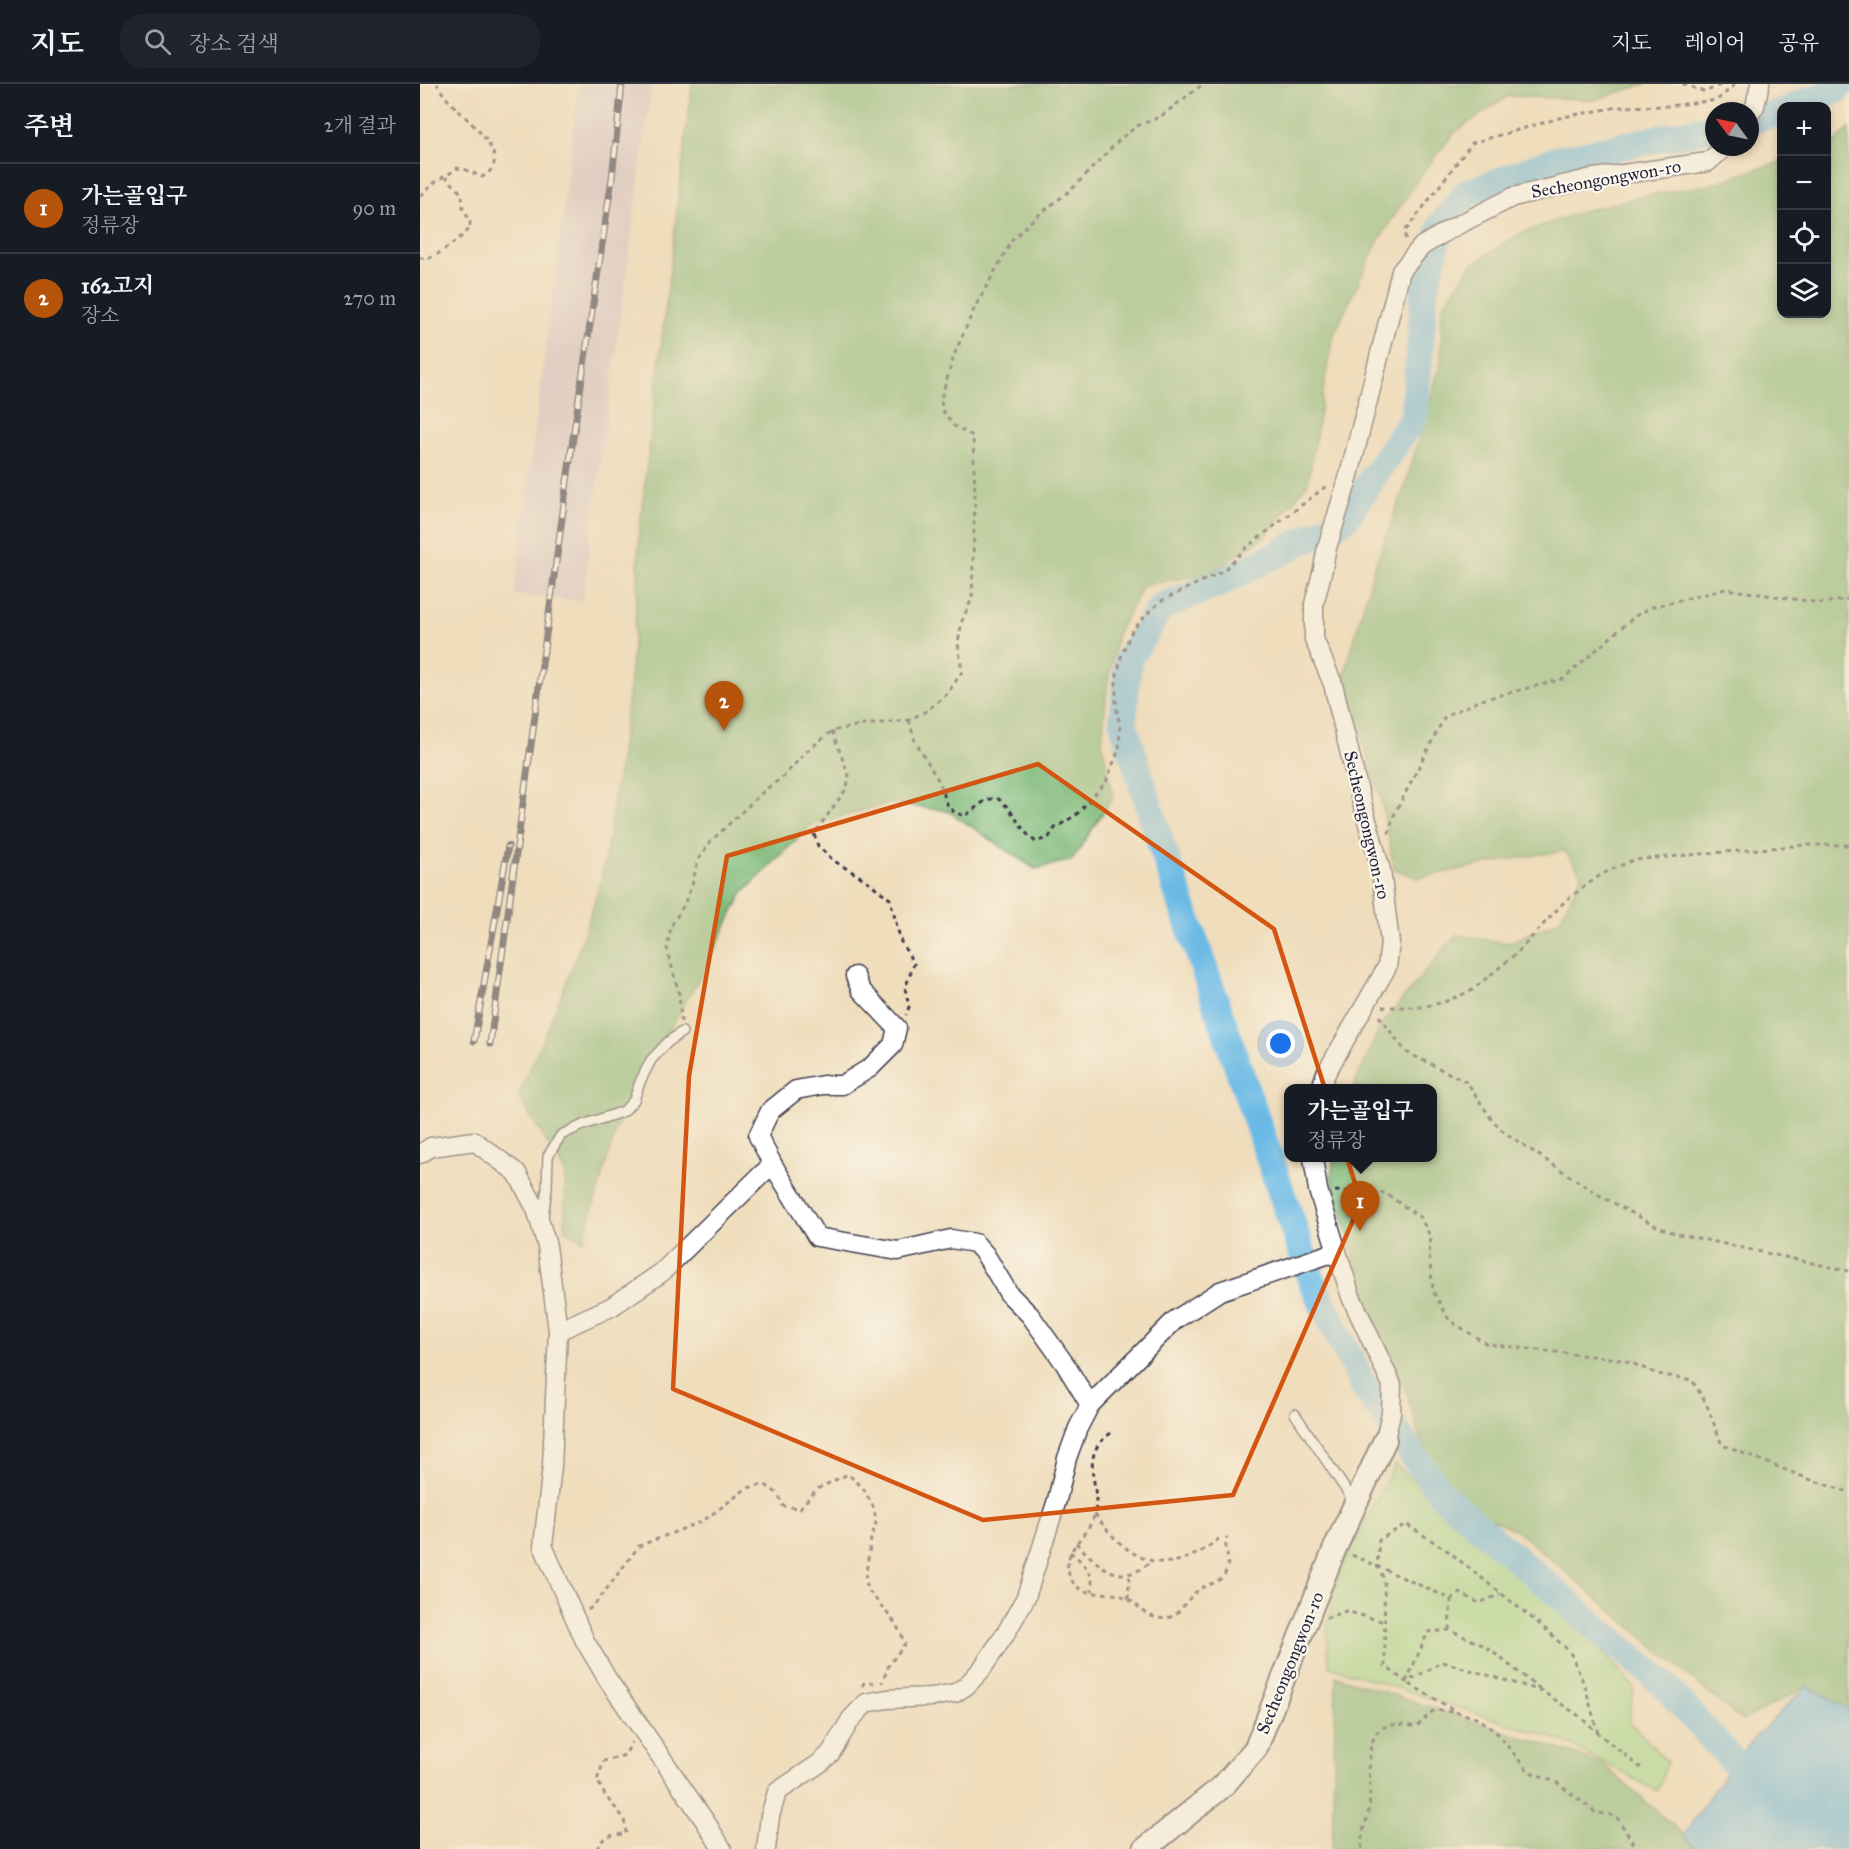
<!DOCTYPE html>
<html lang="ko">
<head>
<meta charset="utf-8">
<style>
	:root { --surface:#171b24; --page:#20242c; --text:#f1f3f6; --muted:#9ea1a6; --line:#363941; --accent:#b45309 }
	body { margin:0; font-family:"IM FELL Great Primer","Noto Serif KR",serif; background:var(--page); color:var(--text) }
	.controls { position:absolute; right:18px; top:18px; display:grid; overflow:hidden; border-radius:12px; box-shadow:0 3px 9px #0003 }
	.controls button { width:54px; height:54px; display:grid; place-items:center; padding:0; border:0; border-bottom:2px solid var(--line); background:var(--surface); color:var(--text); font:30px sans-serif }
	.compass { position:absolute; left:1285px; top:18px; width:54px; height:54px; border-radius:50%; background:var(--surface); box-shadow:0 3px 9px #0003; rotate:303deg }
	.you { position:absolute; left:861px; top:960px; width:21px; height:21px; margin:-15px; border:4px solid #fff; border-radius:50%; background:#1a73e8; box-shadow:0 0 0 9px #1a73e833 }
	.badge { display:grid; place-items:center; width:39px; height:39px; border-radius:50%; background:var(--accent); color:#fff; font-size:20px; font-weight:700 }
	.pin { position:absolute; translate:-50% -50px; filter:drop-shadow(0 2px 3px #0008) }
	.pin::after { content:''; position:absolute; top:32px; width:21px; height:18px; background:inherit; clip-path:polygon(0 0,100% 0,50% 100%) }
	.popup { position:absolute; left:864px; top:1000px; width:153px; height:78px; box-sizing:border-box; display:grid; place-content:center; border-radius:12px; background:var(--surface); filter:drop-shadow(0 2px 4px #0005); font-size:20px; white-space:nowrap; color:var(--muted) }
	.popup b { font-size:22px; color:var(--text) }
	.popup::after { content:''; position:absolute; left:50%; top:100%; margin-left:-12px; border:12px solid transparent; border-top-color:var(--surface) }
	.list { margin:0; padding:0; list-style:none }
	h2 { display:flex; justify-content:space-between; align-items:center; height:78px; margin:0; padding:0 24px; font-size:26px }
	h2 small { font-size:20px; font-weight:400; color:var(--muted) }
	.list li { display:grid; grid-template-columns:39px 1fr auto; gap:18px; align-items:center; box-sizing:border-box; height:90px; padding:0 24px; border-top:2px solid var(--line) }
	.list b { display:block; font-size:22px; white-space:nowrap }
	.list p { margin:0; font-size:20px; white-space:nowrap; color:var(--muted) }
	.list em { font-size:20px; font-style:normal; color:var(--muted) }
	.icon { flex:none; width:33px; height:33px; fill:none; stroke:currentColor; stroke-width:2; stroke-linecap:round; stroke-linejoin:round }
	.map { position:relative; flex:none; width:1429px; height:1765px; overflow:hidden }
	header { display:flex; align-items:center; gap:36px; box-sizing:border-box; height:84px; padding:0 30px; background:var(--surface); border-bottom:2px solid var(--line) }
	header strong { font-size:28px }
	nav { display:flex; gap:33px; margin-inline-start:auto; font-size:21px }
	.search { width:420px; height:54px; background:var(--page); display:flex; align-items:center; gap:15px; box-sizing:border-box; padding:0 21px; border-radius:24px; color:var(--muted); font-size:22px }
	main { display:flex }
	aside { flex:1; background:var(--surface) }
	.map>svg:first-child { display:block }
	.industrial { fill:#d1bdca }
	.green { fill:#9fda8e; stroke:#607e64; stroke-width:1.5 }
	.forest { fill:#7fba79; stroke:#506e5a; stroke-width:1.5 }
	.water { fill:#6abae5; stroke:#466e90; stroke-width:1.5 }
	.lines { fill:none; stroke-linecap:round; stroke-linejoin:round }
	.river { stroke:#6abae5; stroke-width:28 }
	.service-casing { stroke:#413e4e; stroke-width:12 }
	.minor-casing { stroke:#413e4e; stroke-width:21 }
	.tertiary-casing { stroke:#413e4e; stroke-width:26 }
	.path { stroke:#413e4e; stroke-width:3; stroke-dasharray:4.5 4.5; stroke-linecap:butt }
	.service { stroke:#fff; stroke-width:9 }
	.minor { stroke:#fff; stroke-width:18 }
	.tertiary { stroke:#fff; stroke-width:22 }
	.rail-casing { stroke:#22223b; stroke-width:7 }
	.rail { stroke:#fbf7ec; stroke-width:4.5; stroke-dasharray:14; stroke-linecap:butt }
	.marked { fill:none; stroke:#d45411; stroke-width:4.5; stroke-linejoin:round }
	.labels { text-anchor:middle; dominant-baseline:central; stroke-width:4.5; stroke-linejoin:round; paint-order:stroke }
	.street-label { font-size:18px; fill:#22223b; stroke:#fbf7ec }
</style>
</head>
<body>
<header>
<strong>지도</strong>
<div class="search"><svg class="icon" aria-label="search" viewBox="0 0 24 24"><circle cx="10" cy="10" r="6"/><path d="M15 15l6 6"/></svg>장소 검색</div>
<nav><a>지도</a><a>레이어</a><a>공유</a></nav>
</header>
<main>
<aside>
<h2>주변<small>2개 결과</small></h2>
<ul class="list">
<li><span class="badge">1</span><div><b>가는골입구</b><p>정류장</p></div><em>90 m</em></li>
<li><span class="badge">2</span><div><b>162고지</b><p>장소</p></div><em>270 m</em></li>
</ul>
</aside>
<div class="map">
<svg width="1429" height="1765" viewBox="0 0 1429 1765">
	<rect width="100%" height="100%" fill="#fbf7ec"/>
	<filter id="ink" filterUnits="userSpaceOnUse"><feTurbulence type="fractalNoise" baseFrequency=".0167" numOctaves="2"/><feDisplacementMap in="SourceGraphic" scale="12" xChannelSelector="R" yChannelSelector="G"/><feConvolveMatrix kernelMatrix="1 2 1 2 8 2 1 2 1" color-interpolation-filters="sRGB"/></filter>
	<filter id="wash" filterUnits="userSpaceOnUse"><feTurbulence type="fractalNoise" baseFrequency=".008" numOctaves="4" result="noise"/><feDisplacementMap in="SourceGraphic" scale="24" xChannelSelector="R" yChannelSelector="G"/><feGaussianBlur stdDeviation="1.35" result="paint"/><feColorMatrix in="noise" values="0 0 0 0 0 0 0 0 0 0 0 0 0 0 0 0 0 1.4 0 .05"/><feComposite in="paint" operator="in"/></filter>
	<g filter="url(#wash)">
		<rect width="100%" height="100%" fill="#efddbb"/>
		<path class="industrial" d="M159,0H232L162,517L94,511Z"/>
		<path class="green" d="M975,1380L1179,1563L1214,1604L1209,1637L1247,1678L1237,1707L1143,1657L909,1582L907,1542L919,1487Z"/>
		<path class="forest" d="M272,0H1226L1174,16L1088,12L1034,49L997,96L957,159L912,255L888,399L846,452L788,490L724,501L697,550L687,604L682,658L693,713L652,776L615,785L528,727L470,719L391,741L322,810L282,890L222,994L197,1043L163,1157L145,1146V1088L98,1012C130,941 160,870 181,796C188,768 190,738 195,710C208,624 218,536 219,449Z
			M1429,44V1625L1387,1602L1322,1637L1096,1446L1062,1431L1018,1387L1000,1354L987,1310L947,1217L911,1092L914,1074H1012V1004H933L961,941L1036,851L1087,859L1139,837L1162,791L1145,767L1103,773L998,794L974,785L961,714L923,596L954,484L985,402L1021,278L1022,223L1051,181L1099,150L1166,126L1234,110L1289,101L1361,77L1362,230H1406L1407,63L1414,60Z
			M916,1592L1181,1679L1264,1751L1276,1765H912Z"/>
		<path class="water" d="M1387,1602L1429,1625V1765H1276L1264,1751L1295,1704L1334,1654Z"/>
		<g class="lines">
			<path class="river" d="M1375,22L1415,7L1421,0
				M1330,36L1362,28
				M1294,43L1136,76L1047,109L1021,142L1005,204L994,333L924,436L802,498L741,523L708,576L703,638L738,751L893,1200L946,1306L1022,1411L1243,1600L1315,1679"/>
		</g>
	</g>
	<g filter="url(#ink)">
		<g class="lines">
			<g class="service-casing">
				<path id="service" d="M123,1133L127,1104L128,1072L141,1051L163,1041L204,1027L214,1016L220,998L231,976L248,958L262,948
					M875,1330L934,1418"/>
			</g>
			<g class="minor-casing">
				<path id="minor" d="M1330,30L1335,22L1340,0
					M435,892L441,906L477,944L473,961L450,984L422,1001H403L376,1006L350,1027L338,1052L353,1081L397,1153L478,1167L531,1155L555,1159L565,1170L589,1210L610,1231L645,1280L670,1321
					M901,1004L906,989L967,883L970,859L961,786L940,712L913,600L894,555V520L903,485L906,467L928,395L981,187L1002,162L1032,144L1093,113L1168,95L1288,78L1305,63
					M0,1070L11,1063L54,1057L97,1089L116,1125L127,1162L138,1247L132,1382L123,1462L165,1557L188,1596L287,1740L302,1765
					M893,1074L898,1106L931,1213L972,1301L971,1329L965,1356
					M138,1247L191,1223L241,1189L342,1090L353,1081
					M346,1765L350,1732L357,1708L400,1679L410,1670L431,1635L446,1619L467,1615L512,1613L535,1609L546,1602L561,1586L586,1549L606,1513L637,1416L647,1374L658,1344L670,1321L755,1236L800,1207L906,1171L917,1170"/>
			</g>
			<g class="tertiary-casing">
				<path id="tertiary" d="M725,1765L803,1702L836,1664L915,1464L965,1356"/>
			</g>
			<path class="path" d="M1263,0L1285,8L1302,0
				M0,111L5,109C11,97 27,93 37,84L44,85L62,93C98,74 45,35 31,19C25,13 21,7 17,0
				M985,155L986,146L1052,59L1143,33L1198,23L1248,22L1297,16L1316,0
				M0,173C2,174 3,175 5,175C13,176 45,151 50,144V138L43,124L42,110L26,93
				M489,636L495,657L520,699L527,720L534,728L545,732L566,716L577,714C595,726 599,746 616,758L629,753L635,744L656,731L686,698L699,665L700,644L696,620V595L702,570L712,547L727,530L741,517L803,487L827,463L909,400
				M412,647L429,692L427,704L394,750L398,762L414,777L446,796L470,815L481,858L494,880L485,904L489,923L486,931
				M969,750L973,733L1025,632L1061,616L1143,595L1215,532L1232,523L1306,505L1401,519L1429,515
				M962,923H1002L1024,918L1051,907L1097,869L1146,816L1182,790L1213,776L1385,761H1429
				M959,932L986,968L1047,998L1072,1036L1084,1048L1177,1110L1238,1143L1254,1149L1429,1187
				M261,938L259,910L247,864L251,842L264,821L272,801L278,776L290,758L345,706L363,693L386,668L412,647L436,642L489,636L506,627L527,610L542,588L538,559L542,537L552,514L555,410L553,352L534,342L522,326L521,314L535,269L555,223L593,155L611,137L652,105L701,54L719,41L740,33L783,0
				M915,1107L965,1109L1001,1134L1011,1154L1009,1169L1013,1207L1029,1236L1067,1260L1204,1276L1238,1290L1272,1296L1286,1319L1302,1361L1394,1397L1429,1408
				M691,1349C657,1372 681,1399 675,1428C671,1452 639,1465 650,1493C659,1514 681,1507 698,1511C713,1513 722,1531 737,1534C760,1538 764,1515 780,1505C790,1498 803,1500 807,1484C810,1473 803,1463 807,1453
				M675,1430C711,1482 751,1496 802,1452
				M656,1459C678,1481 701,1506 731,1477
				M650,1468C665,1480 674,1489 672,1508
				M932,1471L1031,1515L1040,1509L1059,1519L1081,1510
				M708,1515L710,1488
				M168,1526L176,1519L219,1462L283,1437L327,1404L344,1400L358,1410L363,1422L380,1424L397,1405L428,1390L443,1404L454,1424L456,1439L451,1455L445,1495L449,1507L476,1540L485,1559L468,1583L462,1599
				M906,1534L926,1527L965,1538
				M1029,1546L1031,1515
				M442,1602L444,1599H455
				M1120,1605L1065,1562L1029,1546L1008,1548L986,1598L1037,1628L1059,1635L1077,1649L1108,1687L1136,1698L1175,1728L1196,1732L1217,1765
				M1178,1649L1165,1602L1150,1568L1123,1543L1028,1467L986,1440L959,1456L957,1482L964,1495L965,1582L986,1598L1023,1578L1122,1607L1159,1632L1178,1649L1221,1684
				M177,1765C183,1751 191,1751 206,1750L204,1734L186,1713L177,1696L184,1677L205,1671L212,1658
				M942,1765C940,1749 947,1739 949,1724C954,1688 933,1627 996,1643L1014,1626L1036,1628"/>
			<use href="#service" class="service"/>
			<use href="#minor" class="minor"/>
			<use href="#tertiary" class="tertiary"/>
			<g class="rail-casing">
				<path id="rail" d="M54,957L88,762
					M70,960L153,354L192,94L202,0"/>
			</g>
			<use href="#rail" class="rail"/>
		</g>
	</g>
	<path d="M0 0H1429V1765H0ZM618,680L854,845L941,1118L813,1411L563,1436L253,1305L269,992L307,772Z" fill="#efddbb" fill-opacity=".55" fill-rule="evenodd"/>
	<path class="marked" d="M618,680L854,845L941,1118L813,1411L563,1436L253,1305L269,992L307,772Z"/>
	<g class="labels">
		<g class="street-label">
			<text transform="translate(1186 95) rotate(-10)">Secheongongwon-ro</text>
			<text transform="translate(947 741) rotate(77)">Secheongongwon-ro</text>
			<text transform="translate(870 1579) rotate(-68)">Secheongongwon-ro</text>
		</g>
	</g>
</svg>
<div class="controls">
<button>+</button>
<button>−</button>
<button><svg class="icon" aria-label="locate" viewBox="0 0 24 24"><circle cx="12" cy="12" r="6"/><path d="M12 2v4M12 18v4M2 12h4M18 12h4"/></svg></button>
<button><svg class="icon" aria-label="layers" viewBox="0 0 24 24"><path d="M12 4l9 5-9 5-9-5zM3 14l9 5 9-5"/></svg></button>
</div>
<svg class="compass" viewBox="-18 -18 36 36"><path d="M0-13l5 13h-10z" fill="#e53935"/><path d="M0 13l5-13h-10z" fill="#9ea1a6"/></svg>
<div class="you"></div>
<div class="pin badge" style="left:940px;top:1147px">1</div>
<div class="popup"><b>가는골입구</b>정류장</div>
<div class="pin badge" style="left:304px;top:647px">2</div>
</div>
</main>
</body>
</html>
